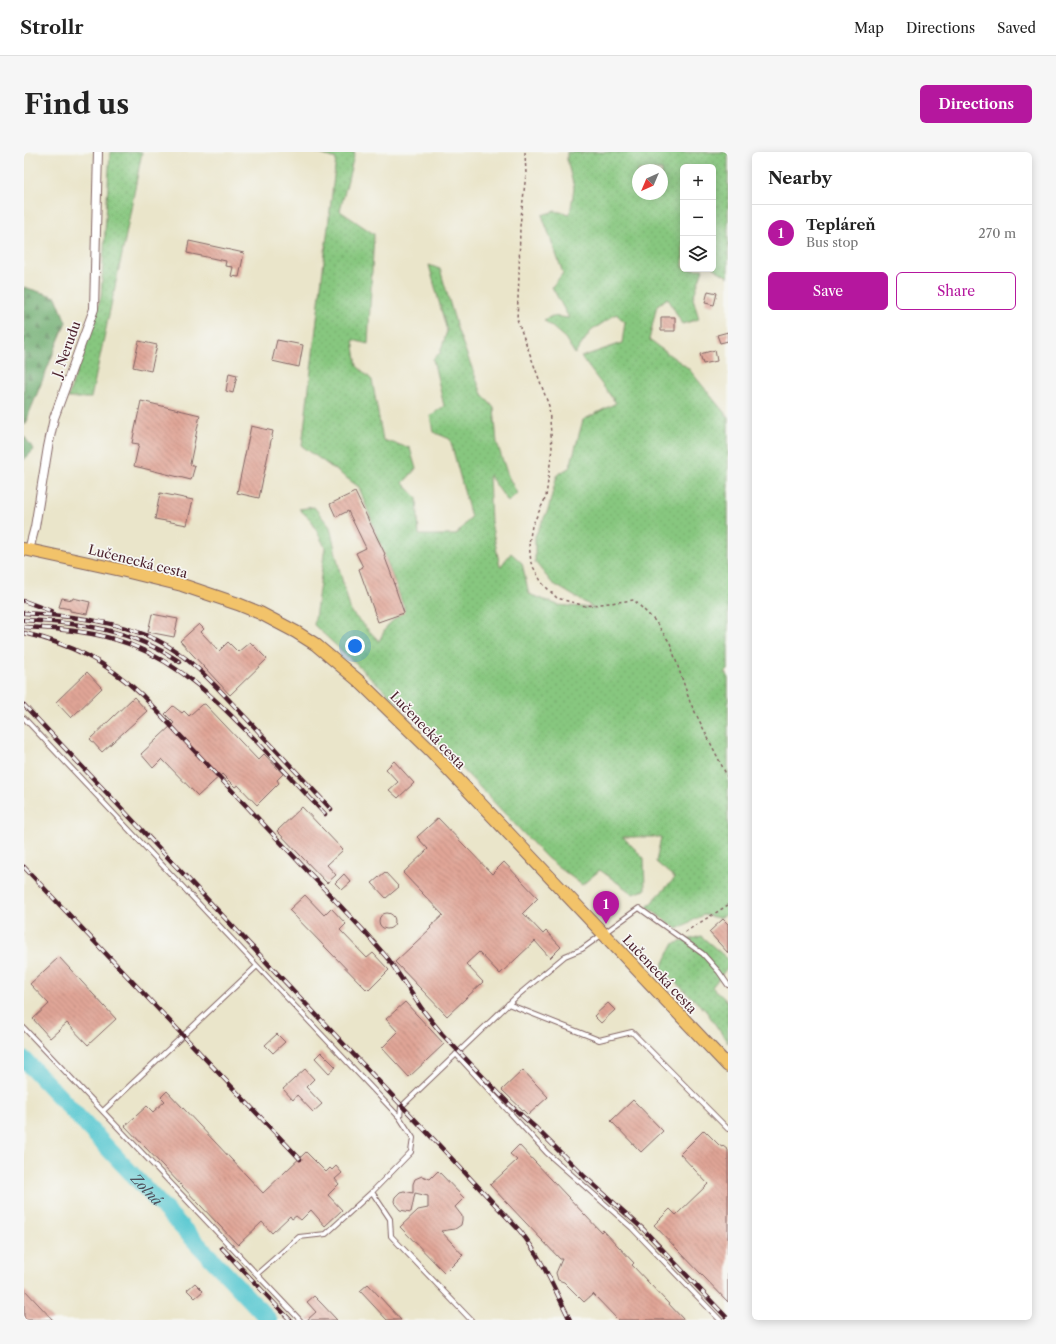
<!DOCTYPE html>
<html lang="en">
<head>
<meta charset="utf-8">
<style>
	:root { --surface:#fff; --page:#f6f6f6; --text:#222; --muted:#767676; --line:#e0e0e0; --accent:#b5179e }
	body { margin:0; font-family:"Libre Caslon Text",serif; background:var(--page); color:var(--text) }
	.controls { position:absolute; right:12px; top:12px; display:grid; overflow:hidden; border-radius:6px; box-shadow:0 2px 10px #0003 }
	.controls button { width:36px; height:36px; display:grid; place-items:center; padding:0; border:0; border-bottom:1px solid var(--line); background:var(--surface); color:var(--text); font:20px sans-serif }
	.compass { position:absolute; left:608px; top:12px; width:36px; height:36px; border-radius:50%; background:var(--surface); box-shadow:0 2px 10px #0003; rotate:224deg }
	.you { position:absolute; left:331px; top:494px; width:14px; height:14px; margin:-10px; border:3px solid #fff; border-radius:50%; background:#1a73e8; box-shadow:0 0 0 6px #1a73e833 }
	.badge { display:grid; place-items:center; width:26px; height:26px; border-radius:50%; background:var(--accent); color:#fff; font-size:13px; font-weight:700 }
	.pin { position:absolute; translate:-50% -33px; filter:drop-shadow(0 1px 2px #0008) }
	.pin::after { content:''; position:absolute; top:21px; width:14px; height:12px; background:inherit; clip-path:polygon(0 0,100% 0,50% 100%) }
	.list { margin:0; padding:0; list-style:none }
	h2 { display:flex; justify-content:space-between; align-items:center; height:52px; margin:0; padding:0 16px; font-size:17px }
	h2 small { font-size:13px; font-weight:400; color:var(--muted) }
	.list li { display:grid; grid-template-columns:26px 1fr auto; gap:12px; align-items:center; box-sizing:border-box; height:56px; padding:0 16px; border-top:1px solid var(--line) }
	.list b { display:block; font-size:15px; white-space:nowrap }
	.list p { margin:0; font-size:13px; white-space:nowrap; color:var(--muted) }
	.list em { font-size:13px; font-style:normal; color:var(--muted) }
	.actions { display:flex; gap:8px; padding:12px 16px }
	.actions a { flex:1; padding:9px 0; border:1px solid var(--accent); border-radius:6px; text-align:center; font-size:14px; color:var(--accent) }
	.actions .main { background:var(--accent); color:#fff }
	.icon { flex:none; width:22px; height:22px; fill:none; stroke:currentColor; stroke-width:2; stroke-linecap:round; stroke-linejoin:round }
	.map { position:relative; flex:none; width:704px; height:1168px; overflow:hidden; border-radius:6px }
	header { display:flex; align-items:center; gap:24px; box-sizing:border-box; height:56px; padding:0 20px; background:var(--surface); border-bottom:1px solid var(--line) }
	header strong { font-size:19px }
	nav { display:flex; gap:22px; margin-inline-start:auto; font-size:14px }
	.intro { display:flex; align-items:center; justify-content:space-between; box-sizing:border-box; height:96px; padding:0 24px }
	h1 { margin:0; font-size:28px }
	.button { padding:10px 18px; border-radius:6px; background:var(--accent); color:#fff; font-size:14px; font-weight:700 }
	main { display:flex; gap:24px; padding:0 24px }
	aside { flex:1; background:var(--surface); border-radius:6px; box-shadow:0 2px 10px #0003 }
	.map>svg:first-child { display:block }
	.grass { fill:url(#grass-dots); stroke:#687355; fill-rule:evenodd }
	.forest { fill:url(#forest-firs); stroke:#5c664c }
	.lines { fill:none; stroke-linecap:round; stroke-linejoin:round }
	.river { stroke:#5cc9d2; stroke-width:17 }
	.building { fill:url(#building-back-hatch) }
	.lane-casing { stroke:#826463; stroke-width:6 }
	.street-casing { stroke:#826463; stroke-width:10 }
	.primary-casing { stroke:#826463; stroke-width:14 }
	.path { stroke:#826463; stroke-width:1.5; stroke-dasharray:3 3; stroke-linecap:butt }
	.lane { stroke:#fff; stroke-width:4 }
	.street { stroke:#fff; stroke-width:8 }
	.primary { stroke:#f2c36a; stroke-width:12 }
	.rail-casing { stroke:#4a1f2b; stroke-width:4.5 }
	.rail { stroke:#f6f6f2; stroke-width:3; stroke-dasharray:9; stroke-linecap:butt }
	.labels { text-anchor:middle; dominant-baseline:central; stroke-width:3.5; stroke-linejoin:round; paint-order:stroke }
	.street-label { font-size:13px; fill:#4a1f2b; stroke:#f6f6f2 }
	.water-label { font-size:14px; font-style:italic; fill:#4f525d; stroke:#f6f6f2 }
</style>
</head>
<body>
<header>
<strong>Strollr</strong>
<nav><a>Map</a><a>Directions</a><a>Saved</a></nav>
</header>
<div class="intro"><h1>Find us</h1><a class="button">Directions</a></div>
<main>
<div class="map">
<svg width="704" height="1168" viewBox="0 0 704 1168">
	<defs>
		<pattern id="grass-dots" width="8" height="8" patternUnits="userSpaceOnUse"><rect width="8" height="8" fill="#87c77f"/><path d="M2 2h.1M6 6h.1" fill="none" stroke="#76aa6e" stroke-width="1.8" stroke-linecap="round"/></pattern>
		<pattern id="forest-firs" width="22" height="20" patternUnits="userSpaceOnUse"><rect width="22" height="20" fill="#6dac6e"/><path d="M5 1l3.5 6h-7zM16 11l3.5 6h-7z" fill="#5c8b5b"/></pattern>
		<pattern id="building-back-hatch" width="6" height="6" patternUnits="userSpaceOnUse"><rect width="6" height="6" fill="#e0a596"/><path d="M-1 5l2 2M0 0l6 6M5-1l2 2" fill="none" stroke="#b8867b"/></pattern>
	</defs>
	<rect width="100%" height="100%" fill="#f6f6f2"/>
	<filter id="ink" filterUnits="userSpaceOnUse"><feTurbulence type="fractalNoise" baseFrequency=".025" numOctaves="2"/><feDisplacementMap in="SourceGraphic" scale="8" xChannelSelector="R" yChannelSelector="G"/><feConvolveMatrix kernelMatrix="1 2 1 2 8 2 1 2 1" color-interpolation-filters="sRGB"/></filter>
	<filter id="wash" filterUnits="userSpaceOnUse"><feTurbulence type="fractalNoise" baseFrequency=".012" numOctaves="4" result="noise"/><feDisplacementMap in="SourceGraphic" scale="16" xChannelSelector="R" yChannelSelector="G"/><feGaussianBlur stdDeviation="0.9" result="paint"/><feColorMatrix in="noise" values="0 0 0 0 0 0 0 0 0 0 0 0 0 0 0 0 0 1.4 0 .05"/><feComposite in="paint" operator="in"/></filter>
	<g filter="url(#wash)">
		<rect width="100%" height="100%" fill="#eae5ca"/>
		<path class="grass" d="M86,0H118L100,93L67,246H44L77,145Z
			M290,0H331L316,59L350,82L344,192L329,188L333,214L348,228L359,288L386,296L392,317L379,331L393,346L395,383H432L447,365L426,287L409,280L406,264L420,254L409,207L416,201L423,179L405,113L416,117L434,179L458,242L470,256L473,291L484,324L493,341L484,350L465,323L467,370L476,415L487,401L498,411L505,442L534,453L570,456L528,431L511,410V384L524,358L533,323L546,315L559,268L592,251L557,205L598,191L601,170L592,162L567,179L551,202L541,186L520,168L528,164L545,166L528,135L539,121L518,63L531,59L546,62L550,36L543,8V0H557V3L559,0H704V125L689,116V15H659V117H679L669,146L675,167L658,172L644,146L633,153L625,188L664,216L704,265V518L701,520L704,524V762L695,766L679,763L653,777L623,755L651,726L632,710L637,685H599L620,706L621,738L609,742L576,718L558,733L523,706L388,564L290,473L301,395L287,368L275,357L290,355L306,375L316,420L327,460L355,489L363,474L381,458L335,335L278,294L312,7ZM614,18H638V42H614Z
			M677,784L704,807V815L688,835L704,850V891L682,859L637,817L649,792Z"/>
		<path class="forest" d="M0,135L32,145L42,170L0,274Z
			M0,284L10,298L0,308Z"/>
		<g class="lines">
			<path class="river" id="s1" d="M0,907L245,1168"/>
		</g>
		<g id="blocks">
			<path class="building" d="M165,89L220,101L215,125L207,124L209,115L201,114L202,109L163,101Z
				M684,139L693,141L690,153L681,151Z
				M637,165H651V179H637Z
				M704,180V189L696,191L693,183Z
				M253,188L279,193L275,215L248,209Z
				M115,189L133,193L127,219L109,215Z
				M691,198L693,209L679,212L676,202Z
				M205,221L213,223L209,241L202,239Z
				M117,249L176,263L166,312L171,314L167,328L110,314L115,292L108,291Z
				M227,274L249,279L235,346L213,341Z
				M331,340L361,402L360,403L371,432H370L380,461L354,470L335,417L339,415L332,401L342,396L324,359L312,365L306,352Z
				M136,341L169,348L163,373L131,367Z
				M38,446L48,448L49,446L66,450L63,462L46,459V457L35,455Z
				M128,462L154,467L150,485L124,480Z
				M175,472L180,477L177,480L195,499L204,490L214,500L226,490L243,507L206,543L156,489Z
				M63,520L78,536L47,566L32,550Z
				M110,545L123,559L78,600L66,587Z
				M181,552L234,608L240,602L259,622L253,628L255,631L233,653L214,633L211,635L198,622L174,644L138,607L129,616L117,602L150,571L141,562L149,554L158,561L160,559L165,564L177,553Z
				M370,609L390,631L374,646L365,638L374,630L362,617Z
				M278,655L319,698L303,713L312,723L303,731L253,679Z
				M414,666L468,722L480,710L514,746L499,761L519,782L522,779L537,795L526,806L511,789L476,822L455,800L442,812L459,830L423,864L371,810L407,776L406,775L419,763L379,721L404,697L393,685Z
				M361,720L375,735L362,746L348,731Z
				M320,722L327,730L318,738L311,731Z
				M281,743L300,763L307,756L322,772L316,778L343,806L349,801L365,818L345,838L343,836L342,837L265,758Z
				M355 769a8 8 0 1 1 16 0a8 8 0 1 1-16 0Z
				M699,767L704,772V801L685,780Z
				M35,805L92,867L64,893L43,871L26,886L9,867L25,852L6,832Z
				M381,850L420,892L385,925L358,896L374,880L362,867Z
				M584,851L591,858L577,871L570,864Z
				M253,882L261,890L249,901L241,893Z
				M297,900L312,915L305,921L291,906Z
				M281,917L290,927L282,935L298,952L289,960L273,943L269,948L259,937Z
				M499,918L524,945L504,963L478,938Z
				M143,939L239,1041L282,1000L302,1020L306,1016L308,1018L312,1014L318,1021L311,1027L315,1032L304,1043L318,1058L301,1074L287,1058L277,1068L272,1064L268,1067L266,1064L248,1081L238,1070L214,1093L101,974L123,954L129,960L141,949L137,945Z
				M609,948L639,979L617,1000L587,969Z
				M680,978L695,993L698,995L699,994L704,998V1150L630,1073L646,1057L652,1063L684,1032L656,1002Z
				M495,993L577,1080L579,1078L610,1111L608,1113L660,1168H594L569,1142L560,1150L540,1130L534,1128L532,1121L538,1107H536L466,1033L493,1008L486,1002Z
				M414,1019L440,1046L431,1055L438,1064V1068L437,1073L431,1077L417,1079L439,1103L421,1121L376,1075L394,1058L404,1056V1044L391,1041L387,1060L376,1058L371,1052L370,1049L371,1045L376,1040L380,1039L389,1041V1032L391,1027L398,1024L406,1027Z
				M171,1131L179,1139L171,1146L163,1138Z
				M344,1132L377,1168H363L336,1139Z
				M0,1137L29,1168H0Z
				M290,1144L297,1151L313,1168H283L292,1160L283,1150Z"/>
		</g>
	</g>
	<g filter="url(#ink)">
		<use href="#blocks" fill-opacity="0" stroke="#826463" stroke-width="1"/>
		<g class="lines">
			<g class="lane-casing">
				<path id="lane" d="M0,566L376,966
					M484,852L575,888L608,880L704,977
					M0,876L276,1168
					M432,902L523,1001L608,1076L696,1168
					M79,959L233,814
					M348,1040L366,1067L367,1084L447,1168
					M233,1122L275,1085L302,1082L348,1040L387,1000L389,986L376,966L377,955L493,844L541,804L558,797L615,756L679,802L695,820L704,833"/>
			</g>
			<g class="street-casing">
				<path id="street" d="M5,398L11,375L24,295L30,266L70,157L74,0"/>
			</g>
			<g class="primary-casing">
				<path id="primary" d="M0,397L97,418L158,433L214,452L236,461L272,480L291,492L336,530L407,599L704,914"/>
			</g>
			<path class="path" d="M501,0L502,22L496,74L495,125L493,167L525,254L528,296L522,345L508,374L505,391L507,411L518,431L533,446L561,454L610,448L631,469L646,491L666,550L704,626
				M661,780L704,753"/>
			<use href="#lane" class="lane"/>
			<use href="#street" class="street"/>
			<use href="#primary" class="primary"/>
			<g class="rail-casing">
				<path id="rail" d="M0,449L27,459
					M0,461C46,464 91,468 133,488C169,506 195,538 222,566C250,596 278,626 307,657
					M0,468C58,471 106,477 156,510
					M0,475C35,477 71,479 105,492C159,513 197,552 236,593C258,616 279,639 301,662
					M0,481C49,493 81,509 118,543L338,777L365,808L398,857L418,882L487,954L512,976L561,1025L619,1077L704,1167
					M0,553L496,1079C518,1106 531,1138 546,1168
					M0,715L276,1007
					M198,1096L266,1168"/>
			</g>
			<use href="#rail" class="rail"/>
		</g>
	</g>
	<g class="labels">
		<g class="street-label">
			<text transform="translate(42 197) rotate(-70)">J. Nerudu</text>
			<text transform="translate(114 409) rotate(14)">Lučenecká cesta</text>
			<text transform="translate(404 578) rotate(46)">Lučenecká cesta</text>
			<text transform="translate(636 822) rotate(47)">Lučenecká cesta</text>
		</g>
		<g class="water-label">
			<text stroke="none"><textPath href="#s1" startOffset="179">Zolná</textPath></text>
		</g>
	</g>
</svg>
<div class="controls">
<button>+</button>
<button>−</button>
<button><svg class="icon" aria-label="layers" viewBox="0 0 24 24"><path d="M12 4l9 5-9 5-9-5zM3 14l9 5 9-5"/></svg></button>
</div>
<svg class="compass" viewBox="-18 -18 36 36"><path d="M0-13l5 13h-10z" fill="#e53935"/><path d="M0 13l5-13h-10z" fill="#767676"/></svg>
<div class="you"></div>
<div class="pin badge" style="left:582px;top:772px">1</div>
</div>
<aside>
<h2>Nearby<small></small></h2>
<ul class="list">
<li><span class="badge">1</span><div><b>Tepláreň</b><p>Bus stop</p></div><em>270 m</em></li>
</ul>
<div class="actions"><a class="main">Save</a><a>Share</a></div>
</aside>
</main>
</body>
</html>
